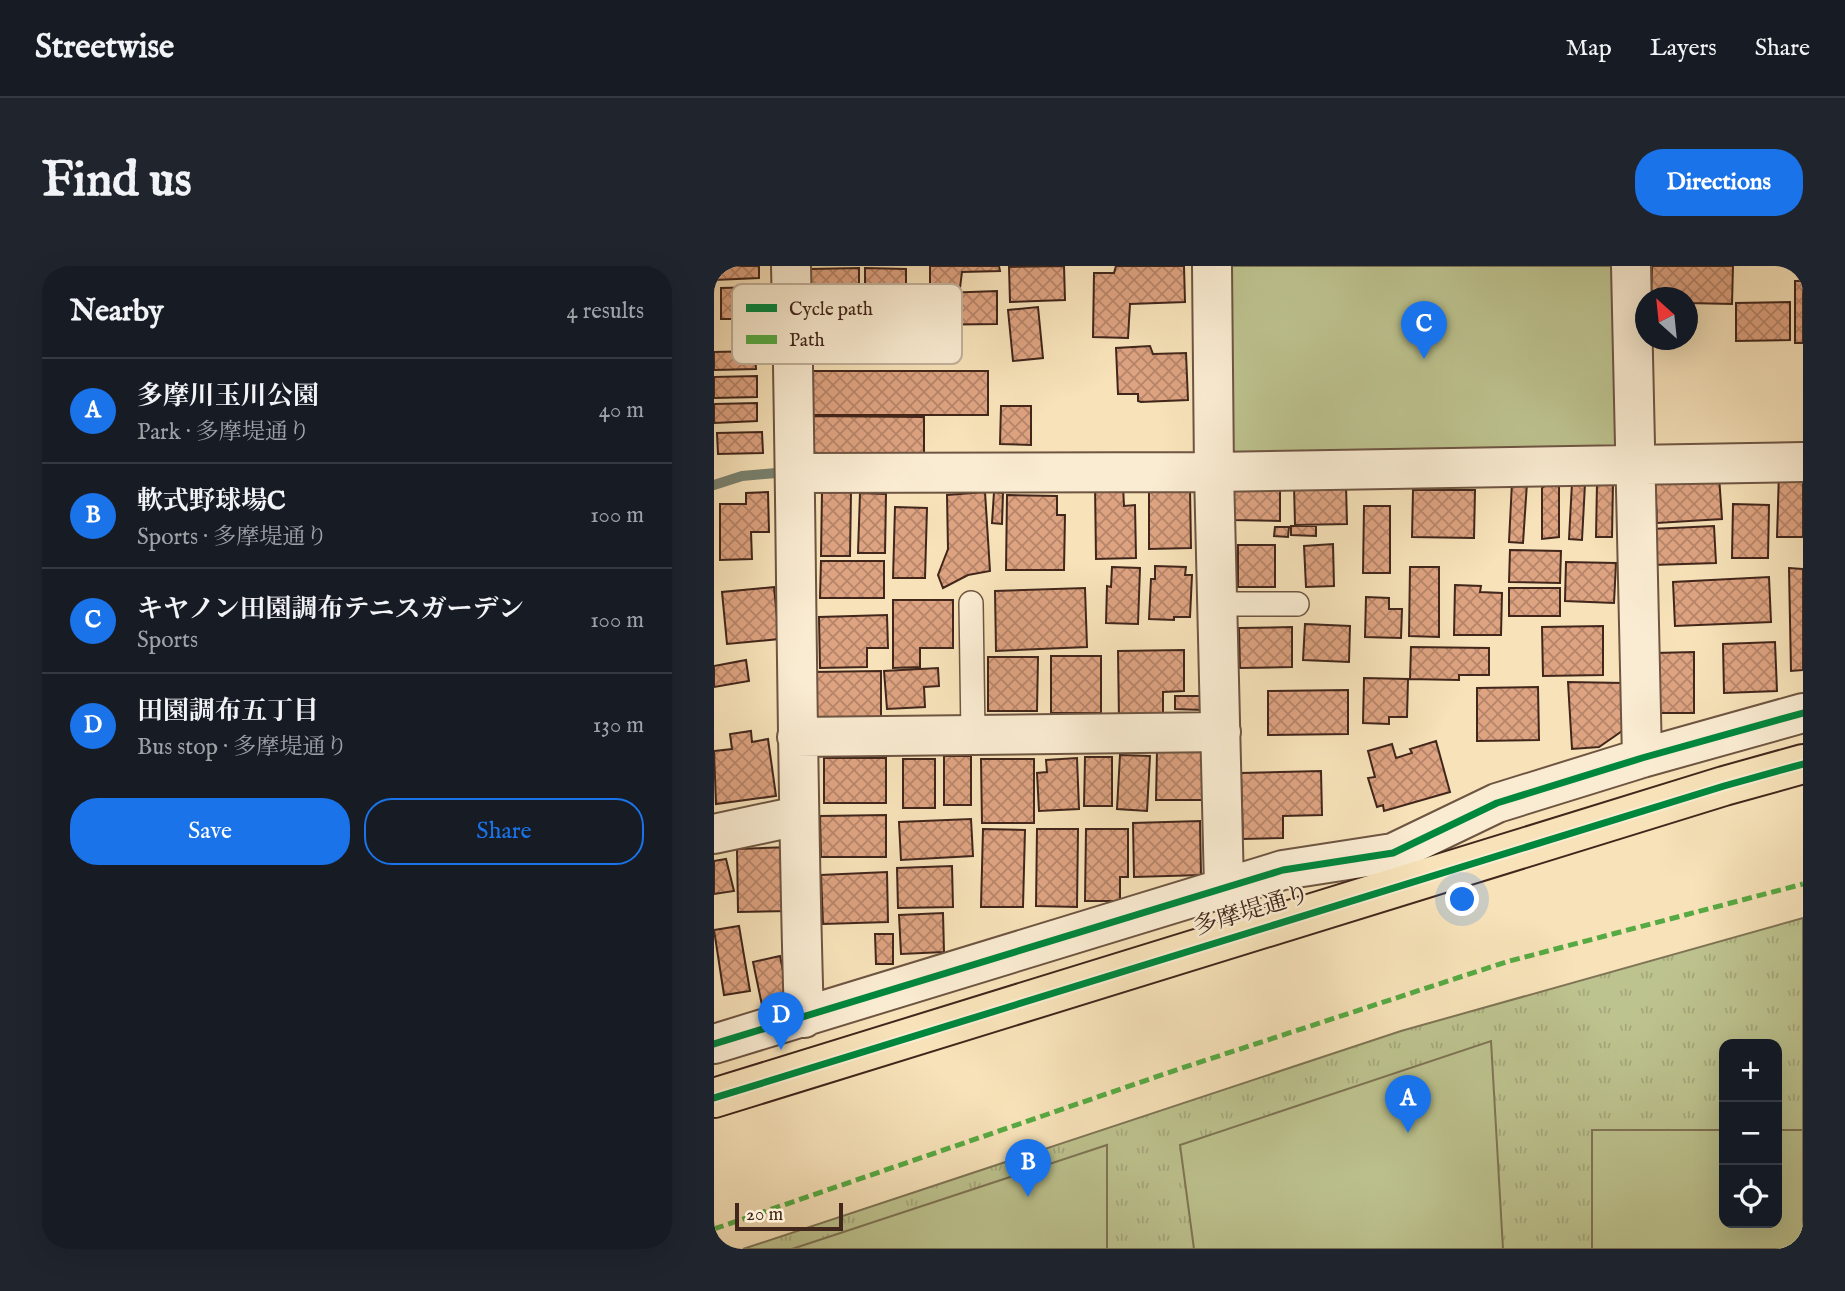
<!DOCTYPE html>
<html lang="en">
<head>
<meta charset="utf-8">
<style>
	:root { --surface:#171b24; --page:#20242c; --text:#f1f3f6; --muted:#9ea1a6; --line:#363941; --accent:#1a73e8 }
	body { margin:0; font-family:"IM FELL English","Noto Serif JP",serif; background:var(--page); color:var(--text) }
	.controls { position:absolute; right:21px; bottom:21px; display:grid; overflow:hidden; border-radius:14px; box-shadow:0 7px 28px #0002 }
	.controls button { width:63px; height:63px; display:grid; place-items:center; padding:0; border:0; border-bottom:2px solid var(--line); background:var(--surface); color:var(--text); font:35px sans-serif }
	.compass { position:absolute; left:921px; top:21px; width:63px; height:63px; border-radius:50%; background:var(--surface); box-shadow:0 7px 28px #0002; rotate:333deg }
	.scale { position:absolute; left:21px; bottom:18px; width:108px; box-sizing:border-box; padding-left:7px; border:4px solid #41261b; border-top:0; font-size:19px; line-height:24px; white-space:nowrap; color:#41261b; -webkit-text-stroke:5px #faecd2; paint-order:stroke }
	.you { position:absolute; left:749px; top:634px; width:24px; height:24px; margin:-18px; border:5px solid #fff; border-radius:50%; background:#1a73e8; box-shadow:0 0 0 10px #1a73e833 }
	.badge { display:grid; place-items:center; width:46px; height:46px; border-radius:50%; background:var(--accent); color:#fff; font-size:23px; font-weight:700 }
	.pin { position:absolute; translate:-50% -58px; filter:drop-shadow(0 2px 4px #0008) }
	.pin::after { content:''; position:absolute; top:37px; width:24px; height:21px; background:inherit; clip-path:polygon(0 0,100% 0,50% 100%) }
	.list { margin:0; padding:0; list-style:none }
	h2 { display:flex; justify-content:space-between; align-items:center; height:91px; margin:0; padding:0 28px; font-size:30px }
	h2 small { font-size:23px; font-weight:400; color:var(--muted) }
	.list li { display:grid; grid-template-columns:46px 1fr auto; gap:21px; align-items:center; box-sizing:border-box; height:105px; padding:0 28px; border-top:2px solid var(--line) }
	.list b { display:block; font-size:26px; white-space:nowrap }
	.list p { margin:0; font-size:23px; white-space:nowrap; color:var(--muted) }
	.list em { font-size:23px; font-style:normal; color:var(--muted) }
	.actions { display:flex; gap:14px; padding:21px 28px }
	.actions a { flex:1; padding:16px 0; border:2px solid var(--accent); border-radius:28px; text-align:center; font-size:24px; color:var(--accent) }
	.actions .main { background:var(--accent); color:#fff }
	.icon { flex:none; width:38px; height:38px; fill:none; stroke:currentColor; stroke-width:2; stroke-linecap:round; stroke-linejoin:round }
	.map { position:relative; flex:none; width:1089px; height:983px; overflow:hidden; border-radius:28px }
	header { display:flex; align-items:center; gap:42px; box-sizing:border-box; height:98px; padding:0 35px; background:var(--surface); border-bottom:2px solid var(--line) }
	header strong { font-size:33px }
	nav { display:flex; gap:38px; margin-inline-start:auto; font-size:24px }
	.intro { display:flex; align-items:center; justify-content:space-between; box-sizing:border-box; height:168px; padding:0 42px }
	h1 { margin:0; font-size:49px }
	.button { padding:18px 32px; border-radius:28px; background:var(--accent); color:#fff; font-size:24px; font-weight:700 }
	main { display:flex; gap:42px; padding:0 42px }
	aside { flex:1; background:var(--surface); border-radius:28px; box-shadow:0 7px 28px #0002 }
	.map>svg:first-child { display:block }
	.grass { fill:url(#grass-tufts); stroke:#7f7455; stroke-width:2; fill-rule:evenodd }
	.garden { fill:#bdc38f; stroke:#7f7455; stroke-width:2 }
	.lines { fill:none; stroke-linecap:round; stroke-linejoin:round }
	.stream { stroke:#798270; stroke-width:10 }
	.building { fill:url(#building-cross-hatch); stroke:#41261b; stroke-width:2 }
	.lane-casing { stroke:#6e5542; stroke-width:26 }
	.street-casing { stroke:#6e5542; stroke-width:42 }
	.primary-casing { stroke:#41261b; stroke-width:42 }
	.lane { stroke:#faecd2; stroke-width:23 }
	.street { stroke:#faecd2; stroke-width:38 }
	.primary { stroke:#f7e2b9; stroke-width:38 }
	.quiet { stroke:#56aa43; stroke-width:5; stroke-dasharray:10 5; stroke-linecap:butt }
	.cycleway-casing { stroke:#faecd2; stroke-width:11 }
	.cycleway { stroke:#00873e; stroke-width:7 }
	.labels { text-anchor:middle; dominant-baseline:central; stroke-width:5; stroke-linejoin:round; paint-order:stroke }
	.street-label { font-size:24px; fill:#41261b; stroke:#faecd2 }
	.key { fill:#faecd2; stroke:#c2b19b; stroke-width:2 }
	.key-label { font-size:19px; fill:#41261b }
</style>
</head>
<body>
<header>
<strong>Streetwise</strong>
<nav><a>Map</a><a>Layers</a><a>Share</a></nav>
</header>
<div class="intro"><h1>Find us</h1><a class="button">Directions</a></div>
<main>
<aside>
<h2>Nearby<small>4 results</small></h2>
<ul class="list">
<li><span class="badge">A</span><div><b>多摩川玉川公園</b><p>Park · 多摩堤通り</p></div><em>40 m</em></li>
<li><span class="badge">B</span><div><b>軟式野球場C</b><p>Sports · 多摩堤通り</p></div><em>100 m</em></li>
<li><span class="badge">C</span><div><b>キヤノン田園調布テニスガーデン</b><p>Sports</p></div><em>100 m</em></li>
<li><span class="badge">D</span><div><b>田園調布五丁目</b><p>Bus stop · 多摩堤通り</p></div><em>130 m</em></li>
</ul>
<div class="actions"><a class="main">Save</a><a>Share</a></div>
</aside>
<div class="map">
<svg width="1089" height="983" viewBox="0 0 1089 983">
	<defs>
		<pattern id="grass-tufts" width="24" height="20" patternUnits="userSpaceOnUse" patternTransform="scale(1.75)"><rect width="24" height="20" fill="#bdc38f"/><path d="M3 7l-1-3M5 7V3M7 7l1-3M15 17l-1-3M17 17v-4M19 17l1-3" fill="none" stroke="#a4a77b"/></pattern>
		<pattern id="building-cross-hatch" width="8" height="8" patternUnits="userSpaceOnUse" patternTransform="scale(1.75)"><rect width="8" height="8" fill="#dea381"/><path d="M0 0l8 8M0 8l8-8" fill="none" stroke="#b68569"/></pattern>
	</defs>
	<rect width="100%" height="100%" fill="#f7e2b9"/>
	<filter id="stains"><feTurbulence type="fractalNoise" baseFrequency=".00286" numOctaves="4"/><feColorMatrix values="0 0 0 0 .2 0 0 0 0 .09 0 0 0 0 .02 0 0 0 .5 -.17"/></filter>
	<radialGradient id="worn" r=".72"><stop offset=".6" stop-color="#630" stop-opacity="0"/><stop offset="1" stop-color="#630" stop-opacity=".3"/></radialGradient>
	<path class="grass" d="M1089,652V983H29L687,765ZM1010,778H1063V957H1010Z"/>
	<path class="garden" d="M503,0H912L921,187L505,196Z
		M777,775L789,983H480L466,879Z
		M878,864H1010V957H1063V864H1089V983H878Z
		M393,879V983H78Z"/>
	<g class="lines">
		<path class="stream" d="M0,219L28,210L62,207"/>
	</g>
	<path class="building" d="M0,0H45V12L0,14Z
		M216,0H285L286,5L248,6L246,22L216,21Z
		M350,0L351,34L296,36L295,1Z
		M402,0H470L471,36L416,38L414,72L379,71L380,7H400Z
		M938,0H1019L1018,38L973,37V32H937Z
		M145,2V63H97V3Z
		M151,2L192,3V61L151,62Z
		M1081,15H1089V77H1081Z
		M48,21V53H7V22Z
		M283,25V58L202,59V28Z
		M1076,36V74L1022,75V37Z
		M324,41L329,92L299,95L294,44Z
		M436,80L439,88L472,87L474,134L427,136L424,135V128H404L402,82Z
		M41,85L42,103L0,104V86Z
		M92,105H274V149H92Z
		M43,110V131L0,132V111Z
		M43,137V155L0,157V138Z
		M287,140H317V179L286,178Z
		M92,150L210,151V188L91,187Z
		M48,166L49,187L4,188L3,167Z
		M1065,206H1089V271H1063Z
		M1005,210L1008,253L943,257L941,214Z
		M842,213L845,215V271L828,273V222Z
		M798,216L813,217L809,277L795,276Z
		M519,217H566V255L518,254Z
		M858,217L871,218L868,274L855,273Z
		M883,217H899L898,271H882Z
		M632,218L633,258L581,259L580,219Z
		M381,219H409L410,240L421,239L422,292L382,293Z
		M435,223H476L477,282L435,283Z
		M699,224H761L760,272L698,271Z
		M54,226L55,266H37L38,293L6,294V238H32V227Z
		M108,226H137L136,290H107Z
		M271,226L276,305L254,309L229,322L224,309L234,283L233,229Z
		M280,226L289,227L288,258L278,257Z
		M146,227L172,228L171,287H144Z
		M293,229L343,230V249H351L350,304H292Z
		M1019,238L1055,239L1054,292H1018Z
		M650,240H676V307H649Z
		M181,241L213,242L211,312H179Z
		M577,260H602V270L577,269Z
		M1000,260L1002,297L938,299L937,263Z
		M561,261H575L574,271L560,270Z
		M619,278L620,320L592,321L590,280Z
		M524,279H561V321H524Z
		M796,284L847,285L846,317L795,316Z
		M107,295H170V332H106Z
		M852,296L902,297L900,337L851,335Z
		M441,300L472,301L471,309H478L476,351H460V354L435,353L437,313H441Z
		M398,301L426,302L424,358L392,357L393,320L397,321Z
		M696,301H725V371L695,370Z
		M1075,302L1089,303V404L1077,405Z
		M1055,311L1057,356L961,360L959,316Z
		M741,319L767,320L766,326L788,327L787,369H740Z
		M60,321L65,373L13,378L8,326Z
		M371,322L373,381L282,385L281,325Z
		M795,322H846V350H795Z
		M652,331L675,332V343H688L687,372L651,371Z
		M179,334H239V382H206V401L179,402Z
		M173,349L174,382H153V401L106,402L105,351Z
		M591,358L636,360L635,396L589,394Z
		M889,360V409L829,410L828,361Z
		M578,361V401L526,402L525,362Z
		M1061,376L1063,425L1010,427L1009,378Z
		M697,381L775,382V409H745V414L696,413Z
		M470,384V425L449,426V452L405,453L404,385Z
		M980,386V447H940L941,387Z
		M337,390H387V447H337Z
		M274,391H324L323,445H274Z
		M32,394L35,415L0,421V400Z
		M224,402L225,420L210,421L211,441L173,443L170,405Z
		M167,405V461L99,462L98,406Z
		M650,412L694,413L693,451H675V458L649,457Z
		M854,416L909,417L911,463L885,481L858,483Z
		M824,421L825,474L763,475V422Z
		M634,424V468L554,469V425Z
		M461,430H488V444L461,443Z
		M37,465L38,476L54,473L62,530L2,538L0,485L18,483L16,468Z
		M722,475L736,526L670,545L669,539L663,541L654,512L661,511L654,485L678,478L682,492L698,487L696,483Z
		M443,485H490V534H442Z
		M406,489L436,490L433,545L403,543Z
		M230,490H257V539H230Z
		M371,491H398V540H370Z
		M110,492H172V537H110Z
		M363,492L365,543L325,545L323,507L333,506L332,494Z
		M189,493H221V542H189Z
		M267,493H320V557H268Z
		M607,505L608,549L569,550V572L529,573L527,507Z
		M172,549V591H107L106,550Z
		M257,553L259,590L187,594L185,556Z
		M486,555L487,609L420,611L419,557Z
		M269,563L311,564L309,641H267Z
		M323,563H364L363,641L322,640Z
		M372,563H414V611H406V635H371Z
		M76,581L77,645L24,646L23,583Z
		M12,593L20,625L0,628V595Z
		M238,600L239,641L184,642L183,602Z
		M173,606L174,656L109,658L107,609Z
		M229,647L230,686L187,688L185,649Z
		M25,660L36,725L10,729L0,664Z
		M161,668H179V698H162Z
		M66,690L76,739L49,744L39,696Z"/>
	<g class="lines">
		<g class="lane-casing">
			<path id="lane" d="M257,337L259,469
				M503,338H583"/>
		</g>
		<g class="street-casing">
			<path id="street" d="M77,0C83,251 82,501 90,752
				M498,0L500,206L510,621
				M917,0L928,492
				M82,207L500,206L1089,196
				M83,471L507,466
				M0,568L84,550
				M0,778L569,604L679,587L783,537L928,492L1089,447"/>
		</g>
		<g class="primary-casing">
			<path id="primary" d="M0,832L1010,520L1089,498"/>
		</g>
		<use href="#lane" class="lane"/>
		<use href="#street" class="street"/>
		<use href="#primary" class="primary"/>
		<path class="quiet" d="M0,963L465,803L792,696L1089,618"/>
		<g class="cycleway-casing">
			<path id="cycleway" d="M0,778L569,604L679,587L783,537L928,492L1089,447
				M0,832L1010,520L1089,498"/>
		</g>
		<use href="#cycleway" class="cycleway"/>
	</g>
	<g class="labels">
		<g class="street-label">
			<text transform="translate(538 645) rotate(-17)">多摩堤通り</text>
		</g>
	</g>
	<rect x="18" y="18" width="230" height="80" rx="10" class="key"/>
	<rect x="32" y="38" width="31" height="8" fill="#00873e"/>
	<rect x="32" y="69" width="31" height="9" fill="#56aa43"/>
	<g class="key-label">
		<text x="75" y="49">Cycle path</text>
		<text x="75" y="80">Path</text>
	</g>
	<rect width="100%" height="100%" filter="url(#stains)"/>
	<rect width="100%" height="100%" fill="url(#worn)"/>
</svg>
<div class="controls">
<button>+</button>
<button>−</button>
<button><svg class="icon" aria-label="locate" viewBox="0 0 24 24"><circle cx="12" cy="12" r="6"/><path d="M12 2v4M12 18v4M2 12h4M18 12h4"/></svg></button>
</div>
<svg class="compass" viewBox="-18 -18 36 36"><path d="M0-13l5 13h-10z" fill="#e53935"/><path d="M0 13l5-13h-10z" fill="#9ea1a6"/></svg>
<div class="scale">20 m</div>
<div class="you"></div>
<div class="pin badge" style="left:694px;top:867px">A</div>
<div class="pin badge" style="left:314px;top:931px">B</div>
<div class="pin badge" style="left:710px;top:93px">C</div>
<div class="pin badge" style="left:67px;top:784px">D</div>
</div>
</main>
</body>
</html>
